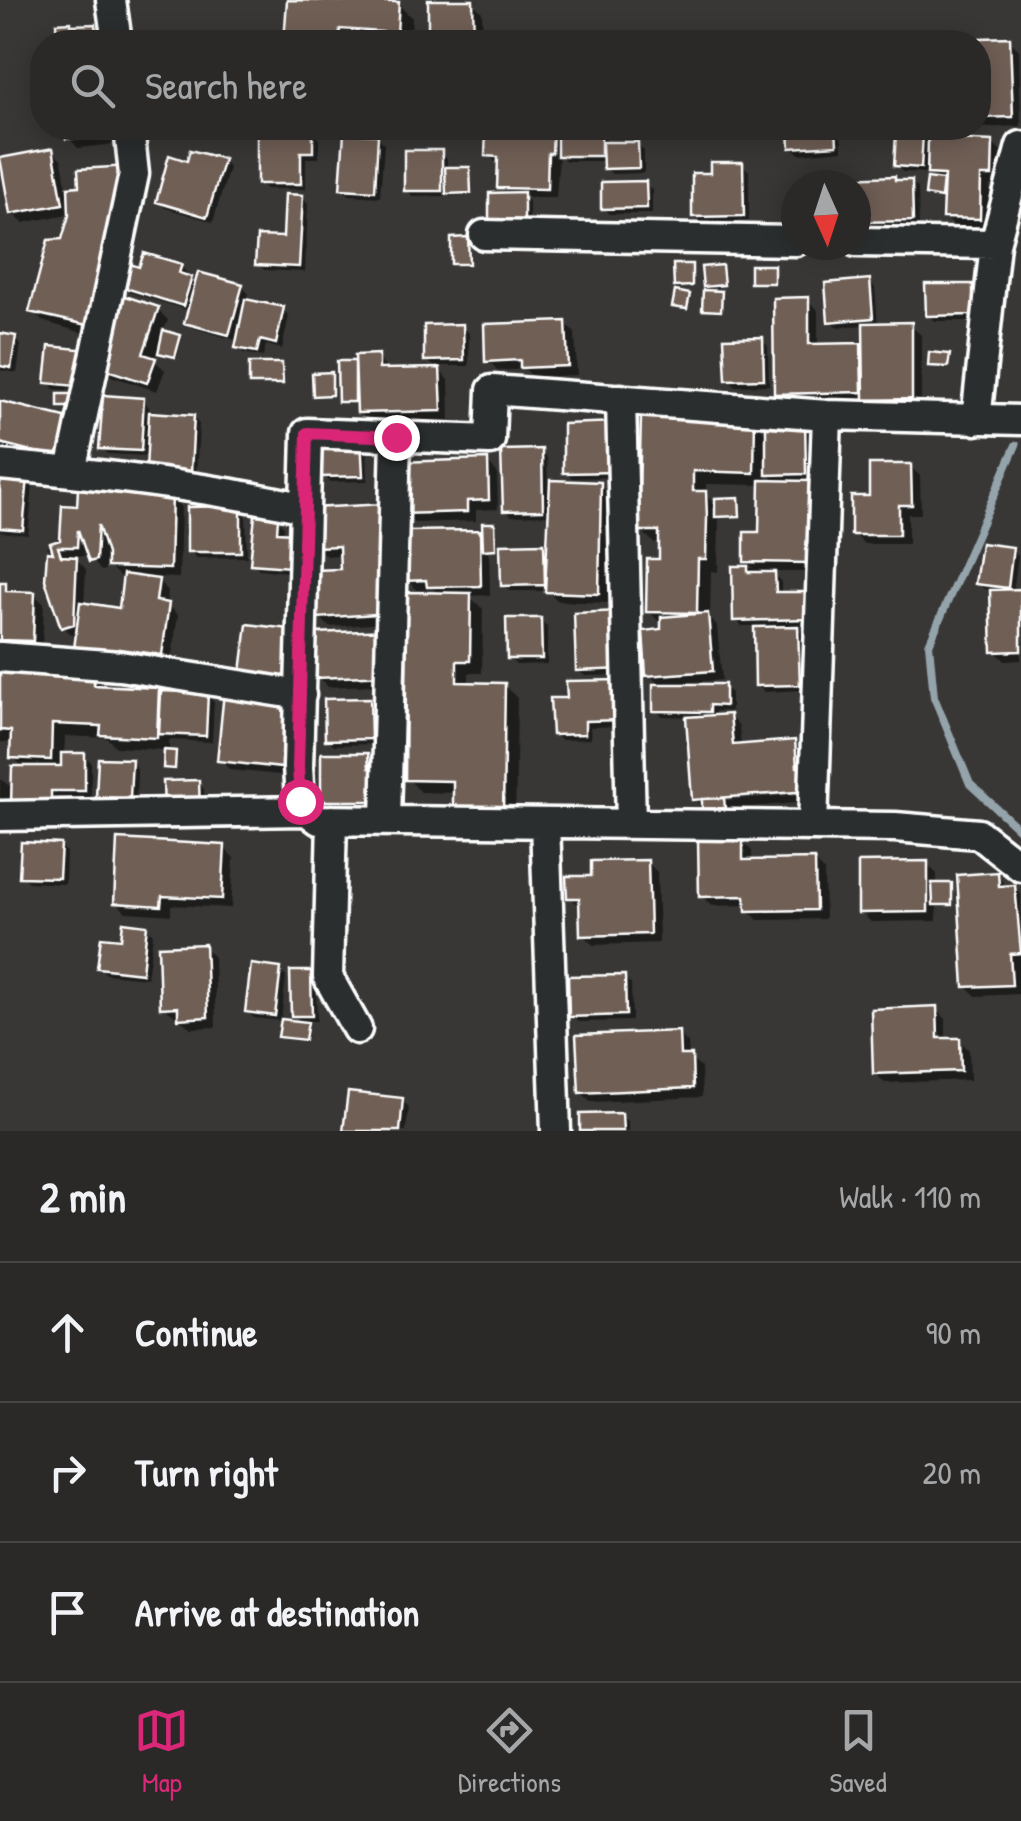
<!DOCTYPE html>
<html lang="en">
<head>
<meta charset="utf-8">
<style>
	:root { --surface:#2a2928; --page:#323130; --text:#f1f3f6; --muted:#a5a6a8; --line:#464545; --accent:#db2777 }
	body { margin:0; font-family:"Patrick Hand",sans-serif; background:var(--page); color:var(--text) }
	.compass { position:absolute; left:781px; top:170px; width:90px; height:90px; border-radius:50%; background:var(--surface); box-shadow:0 5px 25px #0003; rotate:177deg }
	.stop { position:absolute; width:30px; height:30px; margin:-22px; border:8px solid #db2777; border-radius:50%; background:#fff }
	.stop.end { background:#db2777; border-color:#fff; box-shadow:0 2px 10px #0008 }
	.list { margin:0; padding:0; list-style:none }
	h2 { display:flex; justify-content:space-between; align-items:center; height:130px; margin:0; padding:0 40px; font-size:42px }
	h2 small { font-size:32px; font-weight:400; color:var(--muted) }
	.list li { display:grid; grid-template-columns:65px 1fr auto; gap:30px; align-items:center; box-sizing:border-box; height:140px; padding:0 40px; border-top:2px solid var(--line) }
	.list b { display:block; font-size:38px; white-space:nowrap }
	.list em { font-size:32px; font-style:normal; color:var(--muted) }
	.icon { flex:none; width:55px; height:55px; fill:none; stroke:currentColor; stroke-width:2; stroke-linecap:round; stroke-linejoin:round }
	.map { position:relative; flex:none; width:1021px; height:1131px; overflow:hidden }
	.search { position:absolute; background:var(--surface); box-shadow:0 5px 25px #0003; left:30px; right:30px; top:30px; height:110px; display:flex; align-items:center; gap:25px; box-sizing:border-box; padding:0 35px; border-radius:40px; color:var(--muted); font-size:38px }
	.sheet { height:550px; background:var(--surface) }
	nav { display:flex; justify-content:space-around; align-items:center; box-sizing:border-box; height:140px; border-top:2px solid var(--line); background:var(--surface); font-size:28px; color:var(--muted) }
	nav a { display:grid; justify-items:center; gap:5px }
	nav .on { color:var(--accent) }
	.map>svg:first-child { display:block }
	.shadow { fill:#0007; fill-rule:evenodd }
	.lines { fill:none; stroke-linecap:round; stroke-linejoin:round }
	.stream { stroke:#95a4ab; stroke-width:8 }
	.building { fill:#6f5f55; stroke:#fff; stroke-width:2.5 }
	.minor-casing { stroke:#fff; stroke-width:35 }
	.minor { stroke:#2a2d2e; stroke-width:28 }
	.route { stroke:#db2777; stroke-width:12 }
</style>
</head>
<body>
<div class="map">
<svg width="1021" height="1131" viewBox="0 0 1021 1131">
	<rect width="100%" height="100%" fill="#383736"/>
	<filter id="ink" filterUnits="userSpaceOnUse"><feTurbulence type="fractalNoise" baseFrequency=".01" numOctaves="2"/><feDisplacementMap in="SourceGraphic" scale="20" xChannelSelector="R" yChannelSelector="G"/><feConvolveMatrix kernelMatrix="1 2 1 2 8 2 1 2 1" color-interpolation-filters="sRGB"/></filter>
	<g filter="url(#ink)">
		<path class="shadow" d="M290,0L398,4L412,18L410,42H287Z
			M447,0H480L471,1L482,12L483,42H431L430,2Z
			M58,25L94,26L105,36V42H60Z
			M1009,40L1019,50L1021,126L912,131L909,128H978V63L984,62Z
			M67,128H125L126,143L78,148L68,137Z
			M259,128H300L301,132H312L319,139V158H306V189H266L259,183Z
			M488,128H606V145L637,144L644,151V173L612,174L606,168L605,161H566L559,155L556,198L525,197L529,201V228H498L508,195L499,187L500,166L488,155Z
			M791,128H841L842,150L799,154L793,147Z
			M922,136L930,145L992,143L1002,153L1001,185H990L989,228L955,227L945,217V199L928,195L938,182L929,173L903,172L896,166Z
			M377,137L384,144L380,197L349,195L343,188Z
			M52,150L62,160L67,190L81,189L129,169L90,335L42,321L32,311L64,242L73,213L23,223L12,213Z
			M441,152L447,159V170L472,172V195L413,197L407,190Z
			M223,161L229,168L213,222L165,208L158,201Z
			M742,164L749,171V221L701,222L695,216L713,175Z
			M894,179L897,182H911L918,188L919,226L857,228L856,185H849Z
			M645,184L652,190V214H610L604,208Z
			M302,198L308,204L305,272L264,270L258,264L285,240Z
			M467,240L470,266H456L454,263Z
			M180,266L187,273L185,278L197,286H242L248,293L246,302L283,310L289,316L282,349L266,345L263,357L244,353L237,347L239,341L193,328L187,322L190,311L129,292L122,286L141,270Z
			M691,267L694,288H679L676,285Z
			M721,268L725,287L708,289L706,286Z
			M869,281L875,288L878,325H910L921,335V408L876,409L869,401L787,403L777,393L808,300L818,310V346L866,345L865,325L837,327L830,321Z
			M972,286L978,292V321H935L928,315Z
			M158,310L168,320L163,332L182,339L177,358L158,349L154,360L165,370L157,391L111,376L101,366Z
			M565,323L575,333L577,375L533,377L525,369L498,371L488,360Z
			M462,326L469,333V366H435L449,380L450,420L369,422L359,412V403L340,401L354,363L358,367L378,357L388,372L438,370L427,360Z
			M0,336L15,338L21,345L17,373L0,370Z
			M762,340L768,346L769,385L735,386L728,379Z
			M51,349L91,392L54,389L48,382Z
			M281,365L284,385L252,383Z
			M331,375L334,397H318L315,395Z
			M143,400L149,407V415L193,417L199,424L196,478L149,456L108,454L102,448Z
			M0,403L76,468L0,449Z
			M643,419L754,421L768,435V421L811,427V480H806L819,493L818,572H772L781,581V595L806,594L812,601L813,625H794L803,635L805,690L764,692L758,685L756,626H742L736,620L735,568H753L747,561L762,535L763,485L706,484V495L717,506L738,500L741,517L719,518L718,572L711,571L710,618L717,626L722,680L689,682L690,686L724,687L731,693V711H715V717L729,716L739,726L741,747L794,743L804,753L816,779L700,797V802L817,793L818,801L707,811L694,799L688,717L662,716L656,710L660,686L649,674L664,632L663,626L649,611L661,562L662,543H654L641,530ZM767,472L778,483L767,482Z
			M624,431V477L572,478L566,472Z
			M323,441L367,446L368,481L330,482L324,476Z
			M541,451L547,458L548,482L599,484L610,495L608,603L558,601L548,591H510L503,585L543,545L550,551L551,515L512,516L505,510Z
			M487,462L497,472L498,509L476,510V521L414,523L404,513Z
			M910,466L920,476L921,514H908V544H864L854,534Z
			M0,477L27,479L33,486L28,535L0,532Z
			M171,496L181,506L179,578L155,577L168,591L167,604L178,615L171,663L129,658L78,635L74,637L64,627L55,555L47,547L62,541L64,508ZM73,556H89L101,571L105,570V562L119,576H125L121,611L84,606L86,569Z
			M240,509L246,515L247,557L196,558L190,551Z
			M314,511L400,622L329,627L319,616L343,571L342,555L326,556L316,546Z
			M277,520L284,526L283,535L296,573L259,569L253,563Z
			M494,525L497,547H489L490,595L469,596L483,609L482,673H469V684L504,685L517,698L515,827L455,793L421,792L408,779L439,595L433,589L417,590L407,580L479,532L485,539Z
			M1011,549L1018,556L1013,592L1021,591V660L1005,661L995,651L993,590L984,589L978,583Z
			M0,585L13,593L34,594L44,604L42,650L0,649Z
			M576,616L629,675L585,676L578,670Z
			M540,620L547,627V664L516,665L509,658Z
			M387,633L398,684L328,687L318,676Z
			M0,668L93,672L107,688L207,696L214,702L212,742L169,740V753L177,756L176,770L165,767L166,750L116,747L107,738L65,736L64,755H84L91,762V797H57V810L14,799H0V768V779L14,789L24,768L13,757V743L0,742Z
			M569,700L628,726L590,727L591,739L561,740L554,734Z
			M369,701L376,707V744L334,745L327,739Z
			M288,702L291,776L230,770L220,760Z
			M367,756L374,762L391,806H330L324,800Z
			M130,762L137,768L136,804L105,803L99,796Z
			M198,783L204,789L205,817L173,818Z
			M742,841L752,851V863L814,861L824,871L825,919L758,920L748,910V905L712,906L702,896Z
			M60,846L66,852L65,884L28,882L22,876Z
			M224,848L234,858L231,908L171,905V915L126,912L116,902Z
			M647,862L657,872L659,943L593,945L583,935L580,907L570,897L594,878Z
			M927,864L937,874V885L953,888L954,906L937,907V921L871,922L861,912Z
			M997,875L1007,888H1014L1021,894L1020,994L976,996L966,986Z
			M146,928L153,934L147,978L106,974L100,967L123,942Z
			M204,947L214,957L216,1027L191,1028L163,1007Z
			M280,971L286,977L281,1021L254,1018L248,1012Z
			M310,973L316,979L317,1021H303L309,1027L307,1042L284,1039L281,1036L303,1024L294,1015Z
			M624,978L631,984L632,1021L578,1022L571,1016Z
			M936,1009L946,1019V1040H959L969,1050L970,1080L885,1083L875,1073Z
			M678,1033L688,1043L689,1058L701,1068L702,1097L591,1102L581,1092Z
			M402,1101L409,1107L406,1131H346Z
			M621,1116L628,1122V1131H583Z"/>
		<g class="lines">
			<path class="stream" d="M1016,445L929,644L934,697L970,784L1021,831"/>
		</g>
		<path class="building" d="M287,0L399,2L397,33L340,29L339,42H284Z
			M428,0H473L474,42H428Z
			M71,22V25L95,24L97,42H57L56,23Z
			M958,37L959,42H923V39Z
			M1010,37L1013,117L978,118L980,38Z
			M65,128H117V134L66,139Z
			M257,128L313,130V152H301V184H257Z
			M486,128H553L552,153H548L547,189L497,188L498,157L485,156Z
			M557,128H601V156H557Z
			M789,128H836L837,145L790,148Z
			M344,133L378,135L375,191L340,189Z
			M896,133L923,134L921,168L894,166Z
			M928,138L993,141L992,176H981L980,219L942,218L944,175L927,174Z
			M602,142H638L639,168L603,169Z
			M53,148L63,204L10,214L0,158Z
			M190,150L224,159L207,217L156,202L169,155L187,161Z
			M404,150H442V191H404Z
			M710,162H743L744,216L692,217V173H710Z
			M130,166L87,325L29,312L48,240L62,239L69,215L68,187L79,186L78,169Z
			M445,167H470L471,193L446,194Z
			M895,176V180H912L913,221L856,222V185H847V178Z
			M927,178L943,180L941,198L925,195Z
			M646,181L647,208L601,209V182Z
			M524,192V222L489,223V193Z
			M285,194L303,195L299,267L255,265L257,236L283,237Z
			M468,237L469,264H451V238Z
			M144,253L182,264L179,273L192,277L183,306L119,286L127,263L139,267Z
			M673,264H692V286L674,287Z
			M722,265L724,285L703,287L701,267Z
			M750,265H774V283H750Z
			M198,272L243,284L229,335L184,323Z
			M870,279L873,318L828,322L825,283Z
			M925,284H973V315L926,316Z
			M703,290L722,291L721,311L702,310Z
			M675,291L690,294L687,309L672,307Z
			M122,295L159,307L143,354L156,358L147,383L98,367Z
			M809,297V344L861,343L862,392L774,394L773,298Z
			M245,299L284,307L276,344L260,340L257,352L235,348Z
			M566,321L568,366L520,368V360L485,362L484,324Z
			M912,322V399L864,400L863,323Z
			M463,324L464,360L424,361V325Z
			M163,330L181,335L175,357L158,353Z
			M0,333L16,336L11,368L0,366Z
			M763,337L764,379L726,380L724,338Z
			M49,346L89,350L86,387L45,383Z
			M929,352L950,354L948,367L928,366Z
			M379,354V369L440,368L442,411L357,413L355,355Z
			M337,361H355V402H338Z
			M249,363H282L283,384H249Z
			M332,372V395L313,396L312,373Z
			M58,394H80V407H58Z
			M103,395L144,398L141,451L99,449Z
			M0,401L77,420L66,460L0,443Z
			M149,412L194,415L191,473L146,470Z
			M641,417L755,419L754,473L693,471V491H706L707,518L706,559H698L697,613L646,612L647,559H659V531H638Z
			M766,418H805L806,474L766,475Z
			M618,422L619,472L563,473V424Z
			M361,437L363,476L321,477L320,438Z
			M542,449L543,510L503,511L501,450Z
			M488,459L489,500L467,501V512L401,514L399,462Z
			M869,464H911L912,505H899V535H851V496H869Z
			M0,474L28,477L23,530L0,528Z
			M550,480L601,482L599,594L545,592Z
			M760,480L810,481L809,563L744,562V532H759Z
			M78,489L172,494L170,569L107,567V554L98,525L96,560L89,562L78,530L77,547H58L61,556L77,557L74,624L61,628L45,580L47,552L53,553L50,543L60,540L62,505L77,506Z
			M739,497L740,516L715,517V498Z
			M384,504L391,613L317,618L314,570L340,569L339,546L314,547L312,508Z
			M241,506V552H187V507Z
			M255,515L278,518L277,532L293,533L290,567L250,564Z
			M482,523H495L496,549L483,550Z
			M480,530L481,586L427,587L426,580L405,581L404,531Z
			M544,543L545,585L501,586L500,544Z
			M981,543L1013,547L1008,588L975,584Z
			M732,566H748V572H775L776,592H807V619L733,621Z
			M123,574L159,579L156,601L169,603L162,655L119,649L118,655L74,649L80,602L119,608Z
			M0,582H6V591L35,592L33,641L0,640Z
			M1021,589V651L992,652L990,590Z
			M407,592L471,593L470,661H457V682L505,683L503,814H453V781L405,780Z
			M621,611L624,669L576,671L574,613Z
			M708,613L713,671L646,676L643,631L661,629V617Z
			M506,618H541L542,659H507Z
			M247,624L290,629L285,677L241,672Z
			M798,626L800,685L755,686L754,627Z
			M388,630L389,675L316,678L314,633Z
			M0,665L94,669V685L159,688L157,738L100,735L101,726L52,724L51,760L10,758L11,731L0,730Z
			M621,680L623,720L585,721V734L552,735L550,698H567L566,681Z
			M653,684H725V706L710,705V712L653,711Z
			M161,691L208,693L206,736L159,734Z
			M224,692L289,699L282,768L217,761Z
			M370,698L371,739L325,740L324,699Z
			M730,714L733,745L795,740L797,767L807,766L809,791L692,800L686,717Z
			M164,750L176,751L175,769L163,768Z
			M61,753H85V791H51V804H11L12,766H61Z
			M321,753H368L369,768L386,767V801H321Z
			M98,758L132,759L130,798L96,797Z
			M199,780L200,812L164,813L163,781Z
			M724,798L725,808L702,809V799Z
			M743,838V860L815,859L816,910L746,911L745,896L699,897L698,840Z
			M117,839L225,845L222,899L162,896L161,906L114,903Z
			M21,842L61,844L59,878L19,877Z
			M648,860L650,934L580,936L579,898H567L566,876H591V861Z
			M928,861V912L858,913V862Z
			M998,872L999,886L1015,885L1021,953L1010,954L1012,985L964,987L957,875Z
			M932,883H952V905H933Z
			M123,922L147,925L142,973L97,968L101,937L121,939Z
			M205,944L208,1017L178,1019V1007L160,1008L158,946Z
			M251,964L281,968L275,1016L245,1012Z
			M290,971H311L312,1016H291Z
			M625,975L626,1015L569,1017L568,976Z
			M937,1006L938,1038H960L961,1071L873,1074L871,1009Z
			M281,1019L308,1022L305,1040L278,1037Z
			M679,1031L680,1055H692L693,1088L579,1093L576,1035Z
			M348,1092L403,1098L400,1131H343Z
			M622,1113L623,1131H580V1114Z"/>
		<g class="lines">
			<g class="minor-casing">
				<path id="minor" d="M111,0L117,42
					M484,235L796,241
					M856,242L995,244
					M621,399L631,824
					M976,420L995,244L1021,146
					M0,465C102,474 205,486 305,508L298,767C300,792 296,805 319,820L895,827L979,834L1021,867
					M71,471L134,174L129,128
					M305,508L307,433L490,440L492,390L827,415L1021,420
					M0,657L120,666L301,695
					M0,816L305,811
					M332,820L328,977L357,1029
					M386,820L396,437
					M545,823L556,1131
					M813,826L827,415"/>
			</g>
			<use href="#minor" class="minor"/>
		</g>
	</g>
	<g class="lines" filter="url(#ink)">
		<path class="route" d="M300,801L298,767L307,433L396,437"/>
	</g>
</svg>
<svg class="compass" viewBox="-18 -18 36 36"><path d="M0-13l5 13h-10z" fill="#e53935"/><path d="M0 13l5-13h-10z" fill="#a5a6a8"/></svg>
<div class="stop" style="left:300px;top:801px"></div>
<div class="stop end" style="left:396px;top:437px"></div>
<div class="search"><svg class="icon" aria-label="search" viewBox="0 0 24 24"><circle cx="10" cy="10" r="6"/><path d="M15 15l6 6"/></svg>Search here</div>
</div>
<section class="sheet">
<h2>2 min<small>Walk · 110 m</small></h2>
<ul class="list">
<li><svg class="icon" aria-label="ahead" viewBox="0 0 24 24"><path d="M12 20V5M6 11l6-6 6 6"/></svg><div><b>Continue</b></div><em>90 m</em></li>
<li><svg class="icon" aria-label="right" viewBox="0 0 24 24"><path d="M7 20v-9h11M14 6l5 5-5 5"/></svg><div><b>Turn right</b></div><em>20 m</em></li>
<li><svg class="icon" aria-label="arrive" viewBox="0 0 24 24"><path d="M6 21V4h12l-3 4 3 4H6"/></svg><div><b>Arrive at destination</b></div></li>
</ul>
</section>
<nav>
<a class="on"><svg class="icon" aria-label="map" viewBox="0 0 24 24"><path d="M3 6l6-2 6 2 6-2v14l-6 2-6-2-6 2zM9 4v14M15 6v14"/></svg>Map</a>
<a><svg class="icon" aria-label="directions" viewBox="0 0 24 24"><path d="M12 3l9 9-9 9-9-9zM9 14v-3h6M13 9l2 2-2 2"/></svg>Directions</a>
<a><svg class="icon" aria-label="saved" viewBox="0 0 24 24"><path d="M7 4h10v16l-5-4-5 4z"/></svg>Saved</a>
</nav>
</body>
</html>
